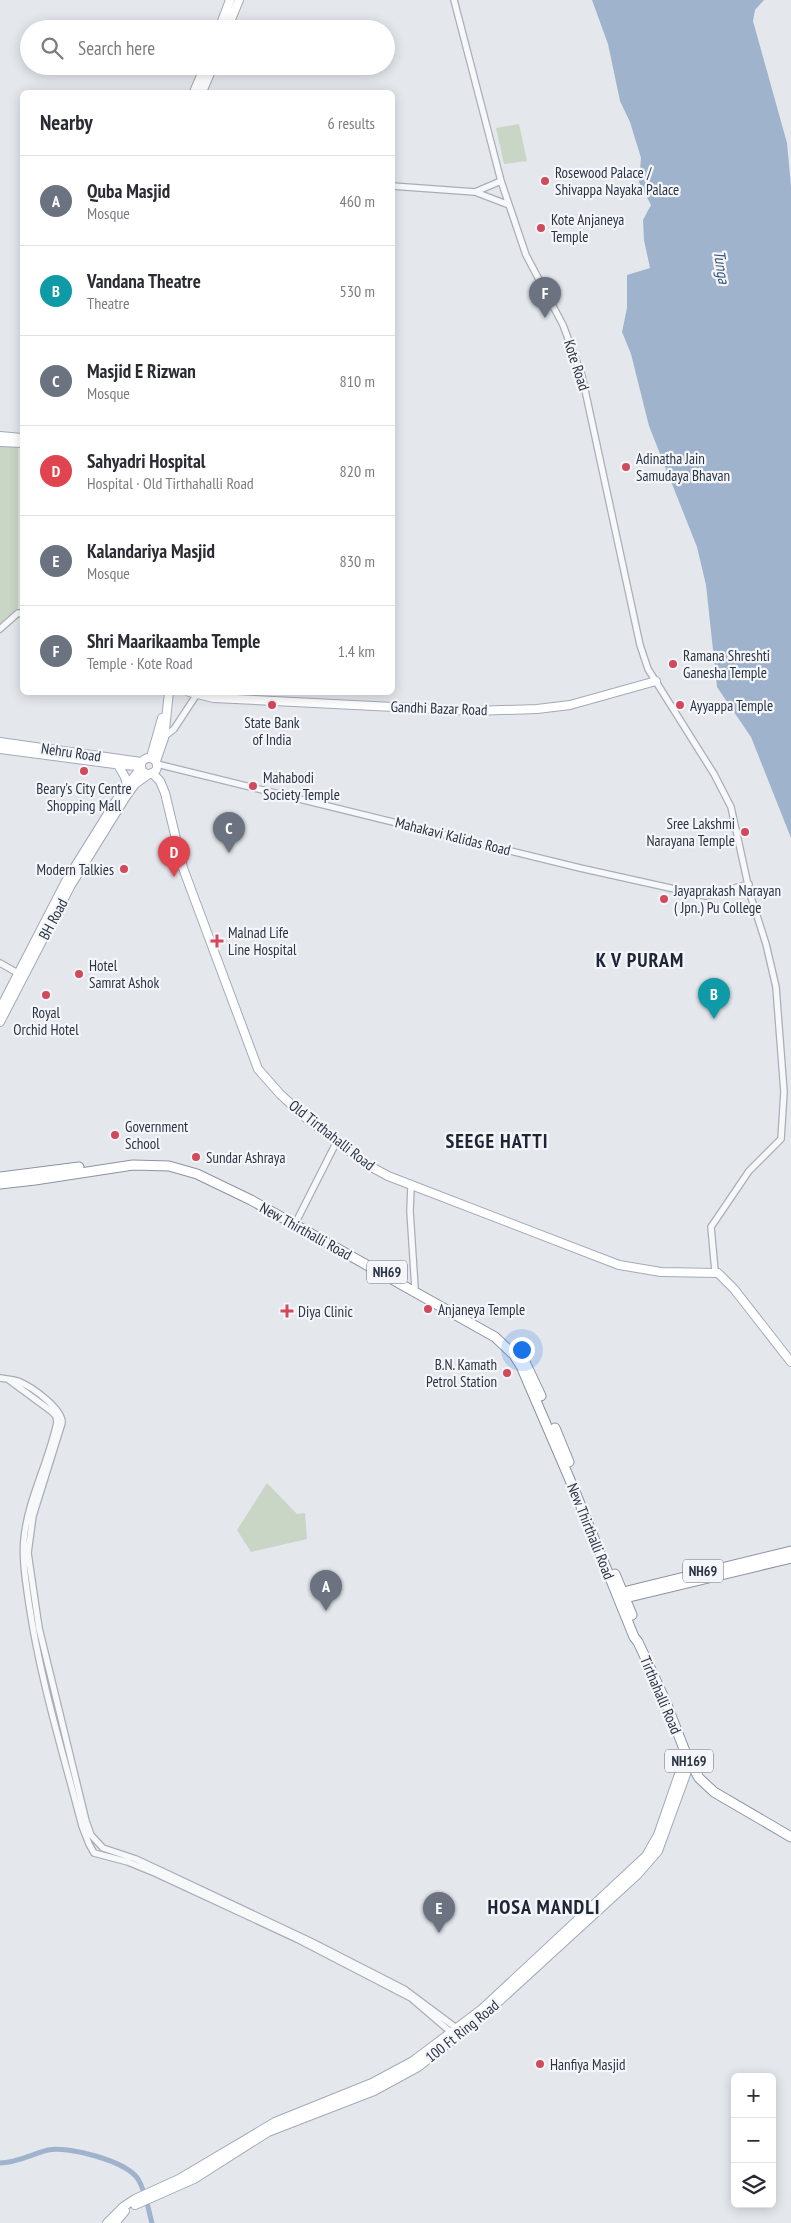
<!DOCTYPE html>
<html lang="en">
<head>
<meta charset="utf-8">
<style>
	:root { --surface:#fff; --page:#f2f2f3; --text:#2b2b33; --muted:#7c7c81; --line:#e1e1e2; --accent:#d1495b }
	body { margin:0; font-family:"PT Sans Narrow",sans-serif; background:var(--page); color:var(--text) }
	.controls { position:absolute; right:15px; bottom:15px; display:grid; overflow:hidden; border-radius:8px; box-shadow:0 2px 12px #0003 }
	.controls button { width:45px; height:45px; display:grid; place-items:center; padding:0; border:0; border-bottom:1px solid var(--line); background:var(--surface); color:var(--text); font:25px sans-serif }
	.you { position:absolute; left:521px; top:1349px; width:18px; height:18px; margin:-12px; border:4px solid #fff; border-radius:50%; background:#1a73e8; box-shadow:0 0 0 8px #1a73e833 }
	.badge { display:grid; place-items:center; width:32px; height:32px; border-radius:50%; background:var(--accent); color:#fff; font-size:16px; font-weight:700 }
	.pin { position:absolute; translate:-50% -41px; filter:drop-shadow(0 1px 2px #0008) }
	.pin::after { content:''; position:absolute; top:26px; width:18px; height:15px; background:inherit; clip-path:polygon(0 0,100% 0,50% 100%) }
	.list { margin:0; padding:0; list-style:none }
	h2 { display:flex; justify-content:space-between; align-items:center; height:65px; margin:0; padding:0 20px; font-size:21px }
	h2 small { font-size:16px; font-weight:400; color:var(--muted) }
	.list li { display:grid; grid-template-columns:32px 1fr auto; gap:15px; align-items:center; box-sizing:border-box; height:90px; padding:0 20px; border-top:1px solid var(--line) }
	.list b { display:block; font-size:19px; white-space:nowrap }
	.list p { margin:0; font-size:16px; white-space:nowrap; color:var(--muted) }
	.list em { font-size:16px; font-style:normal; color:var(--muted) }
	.icon { flex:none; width:28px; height:28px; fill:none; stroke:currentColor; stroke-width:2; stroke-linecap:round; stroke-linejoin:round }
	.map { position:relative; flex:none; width:791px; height:2223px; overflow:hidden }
	.search { position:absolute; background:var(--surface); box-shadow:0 2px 12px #0003; left:20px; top:20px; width:375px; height:55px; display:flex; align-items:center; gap:12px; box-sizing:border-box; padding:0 18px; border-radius:28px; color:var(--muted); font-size:19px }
	.panel { position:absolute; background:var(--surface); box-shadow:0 2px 12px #0003; left:20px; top:90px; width:375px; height:605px; border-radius:8px }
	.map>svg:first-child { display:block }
	.green { fill:#c9d6c5 }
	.water { fill:#9fb4cc }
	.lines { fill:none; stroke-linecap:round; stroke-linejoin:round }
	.canal { stroke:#9fb4cc; stroke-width:5 }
	.minor-casing { stroke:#a9aeb7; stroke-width:8 }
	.major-casing { stroke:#a3abb8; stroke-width:10 }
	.highway-casing { stroke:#8b94a3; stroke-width:11 }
	.minor { stroke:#f7f8fa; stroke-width:5.5 }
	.major { stroke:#fff; stroke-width:8 }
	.highway { stroke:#fff; stroke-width:9 }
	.poi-dot { fill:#d1495b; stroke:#f4f6f9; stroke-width:2 }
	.labels { text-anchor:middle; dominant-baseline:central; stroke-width:4.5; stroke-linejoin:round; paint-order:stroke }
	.shield { fill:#f4f6f9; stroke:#676e7b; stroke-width:1 }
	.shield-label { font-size:14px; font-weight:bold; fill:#2b3445 }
	.poi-label { font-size:15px; fill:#2b3445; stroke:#f4f6f9; text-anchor:start }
	.street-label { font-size:15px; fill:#2b3445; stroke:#f4f6f9 }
	.water-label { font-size:16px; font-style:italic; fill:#34527a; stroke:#f4f6f9 }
	.district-label { font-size:20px; font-weight:bold; letter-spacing:1px; fill:#1d2536; stroke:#f4f6f9 }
</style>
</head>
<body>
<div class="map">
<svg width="791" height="2223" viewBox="0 0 791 2223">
	<rect width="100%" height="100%" fill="#e4e7ec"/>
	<path class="green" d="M519,124L527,161L504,164L496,128Z
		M0,442L18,444V611L0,629Z
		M267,1483L297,1514L305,1513L307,1539L251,1552L237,1530Z"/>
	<path class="water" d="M592,0H764L755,10L753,21L787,143L791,186V838L751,737L717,687L706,585L697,547L649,426L631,354L622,332L627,308V275L650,268L644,240L643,220L651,205L639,182L641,158L630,122L620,101L608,44Z"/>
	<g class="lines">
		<path class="canal" d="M0,2163C16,2163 32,2154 48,2150C69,2146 126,2161 138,2179C146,2192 148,2209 152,2223"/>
		<g class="minor-casing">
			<path id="minor" d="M454,0L501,181L526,255L563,325L582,376L640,645L648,669L714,774L731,807L750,894L766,944L776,987L784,1092L781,1139L749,1171L711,1227L715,1271
				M392,186L475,192L509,205
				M475,192L501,181
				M0,629L18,613L22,614
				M164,737L174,729L197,694
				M157,764L580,868L706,896L749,884
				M0,963L21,975
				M411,1186L410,1211L415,1288
				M294,1226L337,1141
				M0,1378C6,1379 14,1379 20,1382C32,1387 63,1409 62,1423L33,1516L28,1553L39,1628L86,1821L91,1835L103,1848L136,1859L166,1873L312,1942L404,1989L459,2030
				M9,1380L51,1411L56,1416L57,1422C49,1462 28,1498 24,1539C22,1560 26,1583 29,1604C40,1679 63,1753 82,1826L89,1844L94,1853L128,1862L155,1873L297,1939L411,1998L453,2034"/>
		</g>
		<g class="major-casing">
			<path id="major" d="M219,29L230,0
				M227,29L239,0
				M194,92L205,66
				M202,92L213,66
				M0,436L22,438
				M0,442L22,443
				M189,692L214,698L474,711L537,709L570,705L656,681
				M0,742L141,762
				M0,749L122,765L140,766
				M151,757L162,718
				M141 766a8 8 0 1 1 16 0a8 8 0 1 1-16 0Z
				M156,761L164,738L169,692
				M118,765L125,777L127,785
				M152,773L160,781L165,793L183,868L258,1069L280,1094L306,1118L366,1164L388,1176L619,1265L661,1272L718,1273L734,1289L791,1362
				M0,1009L66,881L119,796L141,768
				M0,1022L71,885L125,798L135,784L149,774
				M135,2205L194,2179L268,2132L374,2091L418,2067L483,2016L637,1875L658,1851L690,1763
				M107,2223L123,2207L135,2199L179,2179L275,2122L372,2083L413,2061L482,2009L646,1856L658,1835L686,1754
				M115,2223L125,2211"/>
		</g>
		<g class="highway-casing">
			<path id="highway" d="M0,1177L79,1167
				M0,1184L35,1180L133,1165L169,1166L197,1174L251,1200L495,1337L514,1355L521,1366L576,1494L634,1637L638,1642L665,1700L686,1754L699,1778L714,1792L791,1837
				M524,1360L541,1396
				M555,1428L569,1462
				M615,1574L632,1615
				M619,1593L791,1551
				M621,1599L791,1558"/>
		</g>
		<use href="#minor" class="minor"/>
		<use href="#major" class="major"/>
		<use href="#highway" class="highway"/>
	</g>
	<g class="poi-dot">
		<circle cx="545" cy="181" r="5"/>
		<circle cx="541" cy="228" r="5"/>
		<circle cx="626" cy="467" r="5"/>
		<circle cx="673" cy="664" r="5"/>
		<circle cx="272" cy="705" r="5"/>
		<circle cx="680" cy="705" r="5"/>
		<circle cx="84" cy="771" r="5"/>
		<circle cx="253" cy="786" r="5"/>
		<circle cx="745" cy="832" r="5"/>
		<circle cx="124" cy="869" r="5"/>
		<circle cx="664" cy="899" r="5"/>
		<path d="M214.5 933.5h5v5h5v5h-5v5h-5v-5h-5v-5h5z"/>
		<circle cx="79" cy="974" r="5"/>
		<circle cx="46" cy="995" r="5"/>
		<circle cx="115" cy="1135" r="5"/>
		<circle cx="196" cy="1157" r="5"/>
		<circle cx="428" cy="1309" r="5"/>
		<path d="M284.5 1303.5h5v5h5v5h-5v5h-5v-5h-5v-5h5z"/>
		<circle cx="507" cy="1373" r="5"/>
		<circle cx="540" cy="2064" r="5"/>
	</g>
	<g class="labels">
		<g class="shield">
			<rect x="367" y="1260.5" width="40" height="23" rx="4"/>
			<rect x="683" y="1559.5" width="40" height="23" rx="4"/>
			<rect x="665" y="1749.5" width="48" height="23" rx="4"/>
		</g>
		<g class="shield-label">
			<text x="387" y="1272">NH69</text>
			<text x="703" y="1571">NH69</text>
			<text x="689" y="1761">NH169</text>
		</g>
		<g class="poi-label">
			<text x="555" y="172">Rosewood Palace /<tspan x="555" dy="17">Shivappa Nayaka Palace</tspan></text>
			<text x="551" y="219">Kote Anjaneya<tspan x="551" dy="17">Temple</tspan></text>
			<text x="636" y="458">Adinatha Jain<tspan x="636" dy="17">Samudaya Bhavan</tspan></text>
			<text x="683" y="655">Ramana Shreshti<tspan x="683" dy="17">Ganesha Temple</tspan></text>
			<text x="690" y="705">Ayyappa Temple</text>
			<text x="272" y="722" text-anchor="middle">State Bank<tspan x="272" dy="17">of India</tspan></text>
			<text x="263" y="777">Mahabodi<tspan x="263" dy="17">Society Temple</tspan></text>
			<text x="84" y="788" text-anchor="middle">Beary's City Centre<tspan x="84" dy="17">Shopping Mall</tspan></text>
			<text x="735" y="823" text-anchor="end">Sree Lakshmi<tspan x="735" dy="17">Narayana Temple</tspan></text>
			<text x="114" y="869" text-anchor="end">Modern Talkies</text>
			<text x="674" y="890">Jayaprakash Narayan<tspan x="674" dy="17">( Jpn.) Pu College</tspan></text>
			<text x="228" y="932">Malnad Life<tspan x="228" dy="17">Line Hospital</tspan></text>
			<text x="89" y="965">Hotel<tspan x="89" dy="17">Samrat Ashok</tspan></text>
			<text x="46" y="1012" text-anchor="middle">Royal<tspan x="46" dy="17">Orchid Hotel</tspan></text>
			<text x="125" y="1126">Government<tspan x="125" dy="17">School</tspan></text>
			<text x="206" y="1157">Sundar Ashraya</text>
			<text x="438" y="1309">Anjaneya Temple</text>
			<text x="298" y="1311">Diya Clinic</text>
			<text x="497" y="1364" text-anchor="end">B.N. Kamath<tspan x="497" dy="17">Petrol Station</tspan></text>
			<text x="550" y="2064">Hanfiya Masjid</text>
		</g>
		<g class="street-label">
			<text transform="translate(577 365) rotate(72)">Kote Road</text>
			<text transform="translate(439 708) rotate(2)">Gandhi Bazar Road</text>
			<text transform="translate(71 752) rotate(8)">Nehru Road</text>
			<text transform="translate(453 836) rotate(14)">Mahakavi Kalidas Road</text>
			<text transform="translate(53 919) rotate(-62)">BH Road</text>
			<text transform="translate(332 1135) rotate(38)">Old Tirthahalli Road</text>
			<text transform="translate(306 1231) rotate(29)">New Thirthalli Road</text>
			<text transform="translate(591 1531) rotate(68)">New Thirthalli Road</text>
			<text transform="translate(661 1695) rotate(67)">Tirthahalli Road</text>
			<text transform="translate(462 2031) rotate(-39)">100 Ft Ring Road</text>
		</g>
		<g class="water-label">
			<text transform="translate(722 267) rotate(81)">Tunga</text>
		</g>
		<g class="district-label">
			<text x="640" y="960">K V PURAM</text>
			<text x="497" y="1141">SEEGE HATTI</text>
			<text x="544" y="1907">HOSA MANDLI</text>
		</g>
	</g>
</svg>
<div class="controls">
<button>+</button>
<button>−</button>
<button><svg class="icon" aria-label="layers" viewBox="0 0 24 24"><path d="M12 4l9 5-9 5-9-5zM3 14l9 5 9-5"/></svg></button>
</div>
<div class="you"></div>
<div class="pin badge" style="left:326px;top:1611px;background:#6b7280">A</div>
<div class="pin badge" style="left:714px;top:1019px;background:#0f9aa8">B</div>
<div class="pin badge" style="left:229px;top:853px;background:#6b7280">C</div>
<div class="pin badge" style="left:174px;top:877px;background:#e0444e">D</div>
<div class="pin badge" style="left:439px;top:1933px;background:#6b7280">E</div>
<div class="pin badge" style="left:545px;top:318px;background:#6b7280">F</div>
<div class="search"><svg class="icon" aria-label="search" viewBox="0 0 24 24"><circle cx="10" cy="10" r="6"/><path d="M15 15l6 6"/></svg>Search here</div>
<section class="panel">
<h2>Nearby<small>6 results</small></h2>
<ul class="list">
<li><span class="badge" style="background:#6b7280">A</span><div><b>Quba Masjid</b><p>Mosque</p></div><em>460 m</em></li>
<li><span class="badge" style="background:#0f9aa8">B</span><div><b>Vandana Theatre</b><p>Theatre</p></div><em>530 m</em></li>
<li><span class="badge" style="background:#6b7280">C</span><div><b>Masjid E Rizwan</b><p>Mosque</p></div><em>810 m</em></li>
<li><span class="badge" style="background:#e0444e">D</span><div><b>Sahyadri Hospital</b><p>Hospital · Old Tirthahalli Road</p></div><em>820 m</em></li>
<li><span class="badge" style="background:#6b7280">E</span><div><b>Kalandariya Masjid</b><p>Mosque</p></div><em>830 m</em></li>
<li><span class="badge" style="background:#6b7280">F</span><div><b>Shri Maarikaamba Temple</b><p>Temple · Kote Road</p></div><em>1.4 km</em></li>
</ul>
</section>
</div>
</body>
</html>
